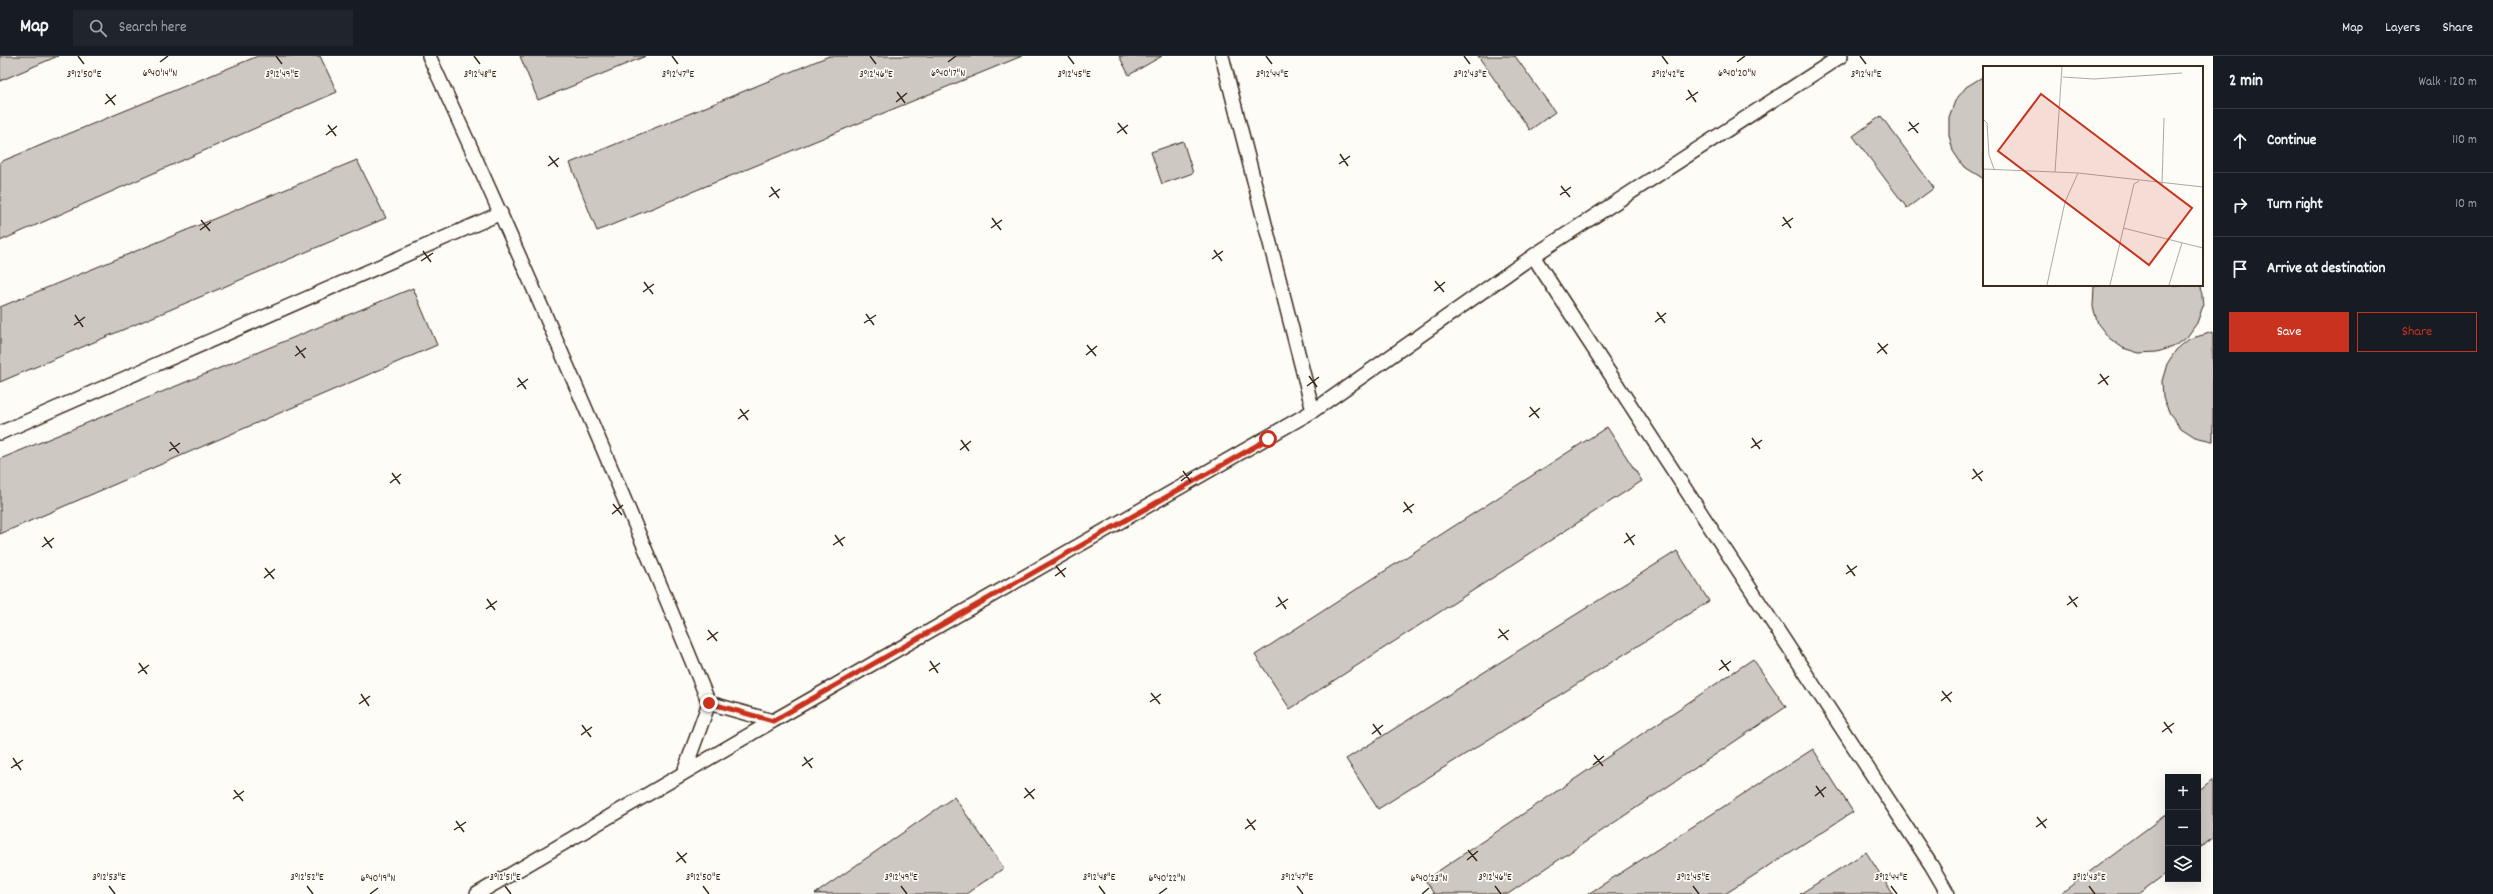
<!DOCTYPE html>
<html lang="en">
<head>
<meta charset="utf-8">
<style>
	:root { --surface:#171b24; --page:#20242c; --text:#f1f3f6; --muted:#9ea1a6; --line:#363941; --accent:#c8321e }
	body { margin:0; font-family:Dekko,sans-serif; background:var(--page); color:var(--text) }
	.controls { position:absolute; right:12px; bottom:12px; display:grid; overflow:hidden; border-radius:0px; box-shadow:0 4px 16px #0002 }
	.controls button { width:36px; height:36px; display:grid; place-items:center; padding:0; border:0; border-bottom:1px solid var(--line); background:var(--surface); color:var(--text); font:20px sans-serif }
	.stop { position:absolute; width:12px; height:12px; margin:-9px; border:3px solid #c8321e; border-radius:50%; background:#fff }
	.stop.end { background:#c8321e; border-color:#fff; box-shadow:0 1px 4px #0008 }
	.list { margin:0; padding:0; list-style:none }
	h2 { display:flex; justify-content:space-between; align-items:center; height:52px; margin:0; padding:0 16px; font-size:17px }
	h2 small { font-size:13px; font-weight:400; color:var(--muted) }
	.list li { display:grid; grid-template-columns:26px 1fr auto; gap:12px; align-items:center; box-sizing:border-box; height:64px; padding:0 16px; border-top:1px solid var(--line) }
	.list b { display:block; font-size:15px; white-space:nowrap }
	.list em { font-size:13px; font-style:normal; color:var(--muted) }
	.actions { display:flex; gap:8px; padding:12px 16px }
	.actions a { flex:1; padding:9px 0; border:1px solid var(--accent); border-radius:0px; text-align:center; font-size:14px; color:var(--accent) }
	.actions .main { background:var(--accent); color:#fff }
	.icon { flex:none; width:22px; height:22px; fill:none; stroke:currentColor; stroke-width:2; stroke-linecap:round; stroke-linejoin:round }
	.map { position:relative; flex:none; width:2213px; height:838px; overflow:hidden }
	header { display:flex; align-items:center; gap:24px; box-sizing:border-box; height:56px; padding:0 20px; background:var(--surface); border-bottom:1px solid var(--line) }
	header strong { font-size:19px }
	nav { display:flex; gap:22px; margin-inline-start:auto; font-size:14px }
	.search { width:280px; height:36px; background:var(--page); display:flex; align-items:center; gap:10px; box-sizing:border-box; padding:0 14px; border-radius:0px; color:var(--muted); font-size:15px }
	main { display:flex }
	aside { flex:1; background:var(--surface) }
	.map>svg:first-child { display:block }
	.building { fill:#cdc8c2; stroke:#3b2a1e }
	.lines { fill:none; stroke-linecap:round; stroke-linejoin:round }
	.lane-casing { stroke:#3b2a1e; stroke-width:16 }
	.lane { stroke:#fdfcf7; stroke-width:13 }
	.route { stroke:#c8321e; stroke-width:5 }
	.ticks { fill:none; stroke:#3b2a1e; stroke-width:1.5 }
	.inset-road { fill:none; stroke:#afa8a0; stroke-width:1 }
	.view { fill:#c8321e; fill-opacity:0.15; stroke:#c8321e; stroke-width:2 }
	.inset-edge { fill:none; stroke:#3b2a1e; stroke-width:2 }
	.ticks-label { font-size:10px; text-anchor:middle; fill:#3b2a1e; stroke:#fdfcf7; stroke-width:3.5; stroke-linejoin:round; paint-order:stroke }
</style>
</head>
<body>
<header>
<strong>Map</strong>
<div class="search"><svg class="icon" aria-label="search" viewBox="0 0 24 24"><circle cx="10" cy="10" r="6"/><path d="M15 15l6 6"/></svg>Search here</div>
<nav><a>Map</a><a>Layers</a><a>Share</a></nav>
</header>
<main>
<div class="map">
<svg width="2213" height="838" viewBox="0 0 2213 838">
	<rect width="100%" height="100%" fill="#fdfcf7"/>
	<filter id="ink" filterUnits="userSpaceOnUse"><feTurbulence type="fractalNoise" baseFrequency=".025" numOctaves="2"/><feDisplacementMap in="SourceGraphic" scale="8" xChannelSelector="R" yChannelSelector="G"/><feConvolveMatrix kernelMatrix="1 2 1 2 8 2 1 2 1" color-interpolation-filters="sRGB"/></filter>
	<g filter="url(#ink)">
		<path class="building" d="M0,0H58L0,25Z
			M258,0H320L337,36L0,185V106Z
			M520,0H646L538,44Z
			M829,0H1022L597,175L570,107Z
			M1119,0H1162L1129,19Z
			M1478,0H1515L1555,56L1530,74Z
			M1984,20V123L1963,110L1953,95L1949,79V61L1955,45L1966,31Z
			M1881,60L1934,132L1907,152L1853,80Z
			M1183,85L1193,117L1162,128L1151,96Z
			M357,104L386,162L0,326V251Z
			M2094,229H2201L2203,250L2197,267L2187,281L2173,291L2157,296L2139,297L2123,292L2109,282L2098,268L2093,251Z
			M413,232L437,289L0,478V403Z
			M2213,276V385H2212L2195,381L2181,372L2170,358L2163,342L2162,325L2167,308L2176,294L2189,283Z
			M1607,371L1642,425L1290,653L1255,599Z
			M1677,495L1709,545L1378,753L1346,703Z
			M1753,603L1786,651L1508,838H1434L1425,824Z
			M1813,693L1853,756L1725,838H1588Z
			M2213,723V782L2198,793V735Z
			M954,741L1004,812L966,838H815Z
			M2168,757V816L2138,838H2060Z
			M1866,796L1893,838H1800Z"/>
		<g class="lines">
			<g class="lane-casing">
				<path id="lane" d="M429,0C527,213 620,429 709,647L684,716
					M1222,0L1313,355
					M1533,200L1931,809L1948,838
					M0,377L501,157
					M709,647L773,665
					M477,838L773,665L1313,355L1533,200L1841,0"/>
			</g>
			<use href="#lane" class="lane"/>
		</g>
	</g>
	<g class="lines" filter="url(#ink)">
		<path class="route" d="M709,647L773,665L1268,383"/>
	</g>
	<path class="ticks" d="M78,0L84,8M276,0L282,8M474,0L480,8M672,0L678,8M870,0L876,8M1068,0L1074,8M1266,0L1272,8M1464,0L1470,8M1662,0L1668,8M1860,0L1866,8M160,6L168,0M948,6L956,0M1737,6L1745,0M1688,34L1696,46M897,36L905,47M106,38L115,49M1686,44L1698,36M896,46L907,37M105,48L116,39M1909,66L1918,77M1118,67L1127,78M328,69L336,80M1908,75L1919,67M1117,77L1128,69M326,79L337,70M1340,98L1348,110M549,100L558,111M1339,108L1350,100M548,110L559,102M1561,130L1570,141M771,131L779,142M1560,139L1571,131M769,141L780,133M1783,161L1791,172M992,162L1001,174M201,164L210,175M1782,170L1793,162M991,172L1002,164M200,174L211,166M1214,194L1222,205M423,195L431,206M1212,203L1223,195M421,205L433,197M1435,225L1444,236M644,226L653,238M1434,235L1445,226M643,236L654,228M1657,256L1665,267M866,258L874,269M75,259L83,271M1655,266L1666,257M864,267L876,259M74,269L85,261M1878,287L1887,298M1087,289L1096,300M296,290L305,302M1877,297L1888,288M1086,299L1097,290M295,300L306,292M2100,318L2108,329M1309,320L1317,331M518,322L526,333M2098,328L2109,320M1307,330L1319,321M517,331L528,323M1530,351L1539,362M740,353L748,364M1529,361L1540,352M738,363L749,354M1752,382L1760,393M961,384L969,395M170,386L179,397M1751,392L1762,384M960,394L971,385M169,395L180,387M1973,413L1982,425M1183,415L1191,426M392,417L400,428M1972,423L1983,415M1181,425L1192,416M390,427L401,418M1404,446L1412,457M613,448L622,459M1403,456L1414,448M612,458L623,449M1626,477L1634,489M835,479L843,490M44,481L52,492M1624,487L1635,479M833,489L845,481M42,491L54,482M1847,509L1855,520M1056,510L1065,521M265,512L274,523M1846,518L1857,510M1055,520L1066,512M264,522L275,513M2069,540L2077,551M1278,541L1286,553M487,543L495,554M2067,549L2078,541M1276,551L1288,543M486,553L497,545M1499,573L1508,584M708,574L717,585M1498,582L1509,574M707,584L718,576M1721,604L1729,615M930,605L938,617M139,607L147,618M1719,614L1731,605M929,615L940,607M138,617L149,609M1942,635L1951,646M1151,637L1160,648M361,638L369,650M1941,645L1952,636M1150,646L1161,638M359,648L370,640M2164,666L2172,677M1373,668L1381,679M582,669L591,681M2162,676L2174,667M1372,678L1383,669M581,679L592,671M1594,699L1603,710M804,701L812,712M13,702L21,714M1593,709L1604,700M802,710L813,702M11,712L23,704M1816,730L1824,741M1025,732L1034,743M234,734L243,745M1815,740L1826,731M1024,742L1035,733M233,743L244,735M2037,761L2046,772M1247,763L1255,774M456,765L464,776M2036,771L2047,763M1245,773L1256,764M454,774L466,766M1468,794L1477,805M677,796L686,807M1467,804L1478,795M676,806L687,797M109,830L115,838M307,830L313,838M505,830L511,838M703,830L709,838M901,830L907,838M1099,830L1105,838M1297,830L1303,838M1495,830L1501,838M1693,830L1699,838M1891,830L1897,838M2089,830L2095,838M370,838L378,832M1159,838L1167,832M1422,838L1429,832"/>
	<g transform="translate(1983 10)">
		<rect width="220" height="220" fill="#fdfcf7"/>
		<path class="inset-road" d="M80,11L111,13L199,7M0,53L4,57L6,89L11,103M0,103L95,107L220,121M72,106L79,1M179,118L181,52M140,162L220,182M64,219L82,136L95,107M127,219L151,118L156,115M186,219L199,177"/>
		<path class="view" d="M58,28L209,142L166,199L15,85Z"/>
		<rect width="220" height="220" class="inset-edge"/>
	</g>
	<g class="ticks-label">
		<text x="948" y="20">6°40'17"N</text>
		<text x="1737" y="20">6°40'20"N</text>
		<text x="160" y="20">6°40'14"N</text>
		<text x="84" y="21">3°12'50"E</text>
		<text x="282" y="21">3°12'49"E</text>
		<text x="678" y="21">3°12'47"E</text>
		<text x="876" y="21">3°12'46"E</text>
		<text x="1074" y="21">3°12'45"E</text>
		<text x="1272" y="21">3°12'44"E</text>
		<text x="1470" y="21">3°12'43"E</text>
		<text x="1668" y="21">3°12'42"E</text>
		<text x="480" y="21">3°12'48"E</text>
		<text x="1866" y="21">3°12'41"E</text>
		<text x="109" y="824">3°12'53"E</text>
		<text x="307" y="824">3°12'52"E</text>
		<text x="505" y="824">3°12'51"E</text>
		<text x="703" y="824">3°12'50"E</text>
		<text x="901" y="824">3°12'49"E</text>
		<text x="1099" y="824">3°12'48"E</text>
		<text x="1297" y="824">3°12'47"E</text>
		<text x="1495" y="824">3°12'46"E</text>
		<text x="1693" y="824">3°12'45"E</text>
		<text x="1891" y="824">3°12'44"E</text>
		<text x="2089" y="824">3°12'43"E</text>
		<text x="378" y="825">6°40'19"N</text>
		<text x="1167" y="825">6°40'22"N</text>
		<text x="1429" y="825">6°40'23"N</text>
	</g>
</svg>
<div class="controls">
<button>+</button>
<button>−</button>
<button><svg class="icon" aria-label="layers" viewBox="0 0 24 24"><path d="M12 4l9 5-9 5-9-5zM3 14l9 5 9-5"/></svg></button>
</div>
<div class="stop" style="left:1268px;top:383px"></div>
<div class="stop end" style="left:709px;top:647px"></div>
</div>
<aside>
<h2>2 min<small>Walk · 120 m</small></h2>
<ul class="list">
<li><svg class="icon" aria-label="ahead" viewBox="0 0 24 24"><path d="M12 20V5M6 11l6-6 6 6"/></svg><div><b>Continue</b></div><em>110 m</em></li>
<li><svg class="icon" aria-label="right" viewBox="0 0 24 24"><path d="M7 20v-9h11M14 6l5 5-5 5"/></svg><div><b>Turn right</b></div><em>10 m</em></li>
<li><svg class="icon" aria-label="arrive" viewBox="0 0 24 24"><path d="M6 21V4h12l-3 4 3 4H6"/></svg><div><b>Arrive at destination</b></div></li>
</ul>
<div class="actions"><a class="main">Save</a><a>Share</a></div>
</aside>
</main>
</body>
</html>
